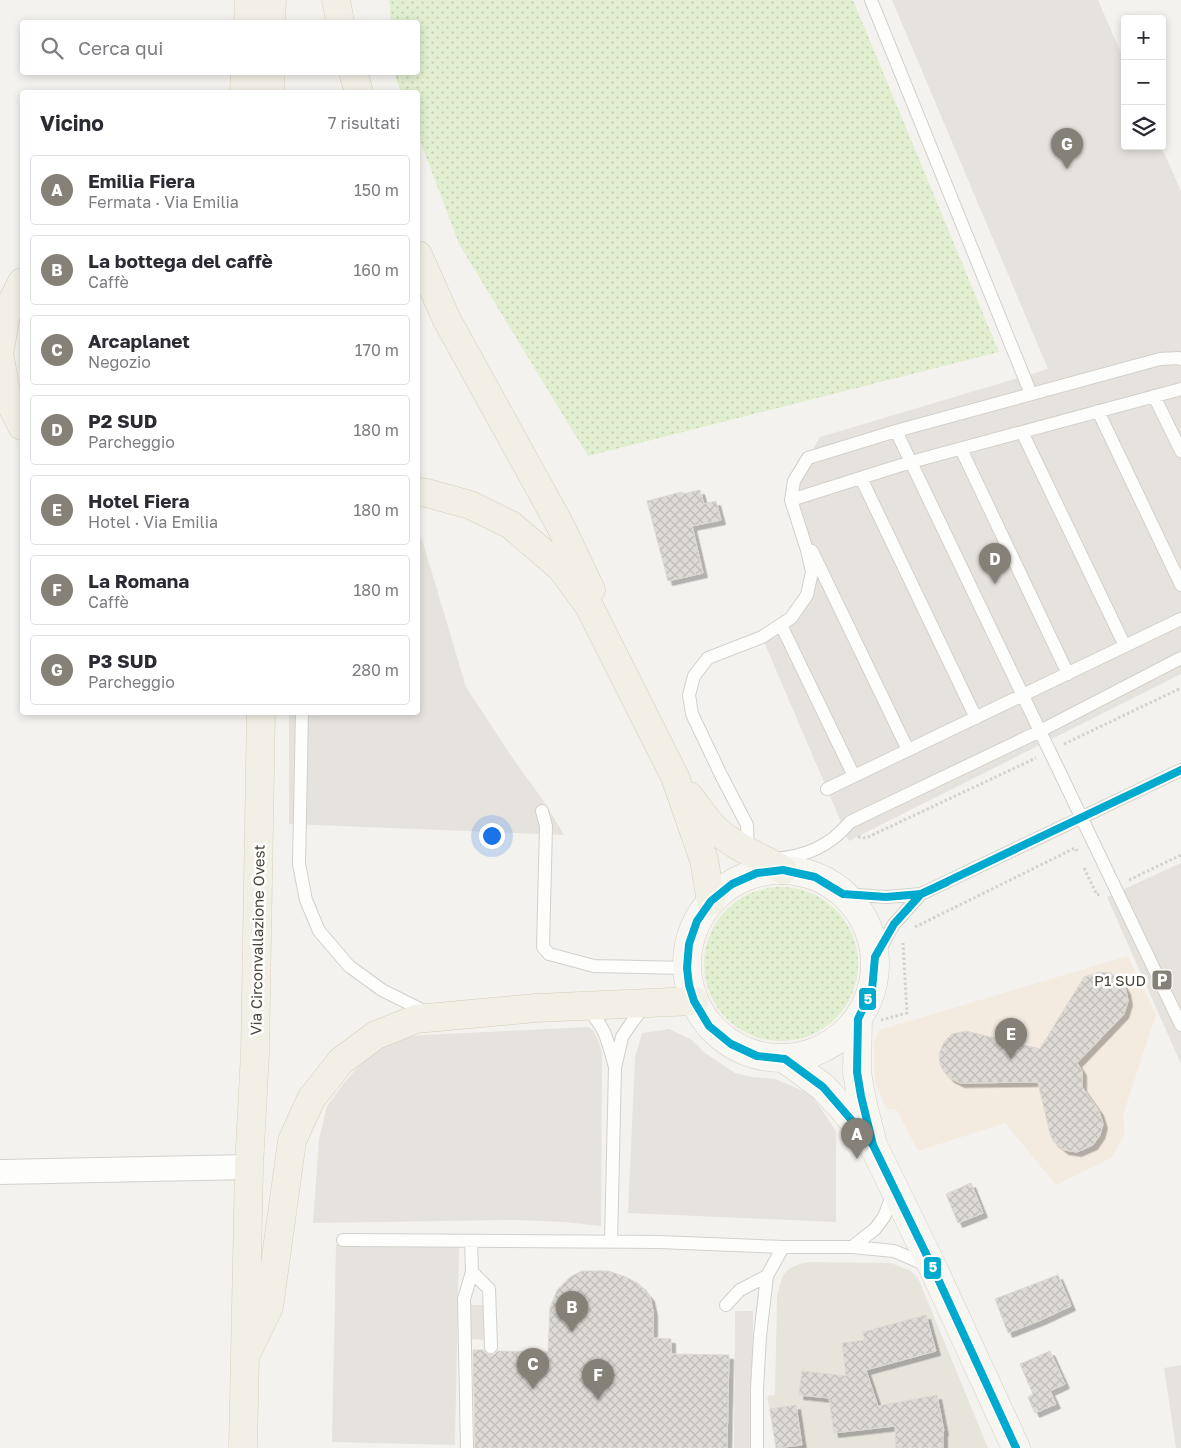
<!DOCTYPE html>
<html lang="it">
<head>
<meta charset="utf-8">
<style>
	:root { --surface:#fff; --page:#f7f7f7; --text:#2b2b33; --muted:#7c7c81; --line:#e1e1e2; --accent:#868178 }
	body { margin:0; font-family:"Golos Text",sans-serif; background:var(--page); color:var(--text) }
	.controls { position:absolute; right:15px; top:15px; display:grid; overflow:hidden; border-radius:5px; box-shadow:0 2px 8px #0003 }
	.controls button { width:45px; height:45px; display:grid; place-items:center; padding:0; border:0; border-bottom:1px solid var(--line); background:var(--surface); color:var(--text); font:25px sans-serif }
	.you { position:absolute; left:491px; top:835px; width:18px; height:18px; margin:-12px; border:4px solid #fff; border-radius:50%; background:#1a73e8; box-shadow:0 0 0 8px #1a73e833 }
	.badge { display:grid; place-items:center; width:32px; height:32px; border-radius:50%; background:var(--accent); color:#fff; font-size:16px; font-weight:700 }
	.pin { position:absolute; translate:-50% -41px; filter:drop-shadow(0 1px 2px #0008) }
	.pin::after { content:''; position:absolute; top:26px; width:18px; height:15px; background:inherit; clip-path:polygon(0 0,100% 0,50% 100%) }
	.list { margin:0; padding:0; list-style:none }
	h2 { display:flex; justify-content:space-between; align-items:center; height:65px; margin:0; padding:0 20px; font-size:21px }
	h2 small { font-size:16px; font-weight:400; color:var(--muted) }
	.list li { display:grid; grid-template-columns:32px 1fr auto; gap:15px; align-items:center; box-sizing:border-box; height:70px; margin:0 10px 10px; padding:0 10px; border:1px solid var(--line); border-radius:5px }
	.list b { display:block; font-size:19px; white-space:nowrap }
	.list p { margin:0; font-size:16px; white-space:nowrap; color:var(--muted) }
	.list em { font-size:16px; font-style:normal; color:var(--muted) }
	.icon { flex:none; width:28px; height:28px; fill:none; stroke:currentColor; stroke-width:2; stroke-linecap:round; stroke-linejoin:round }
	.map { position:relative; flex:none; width:1181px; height:1448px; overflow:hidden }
	.search { position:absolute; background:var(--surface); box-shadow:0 2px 8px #0003; left:20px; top:20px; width:400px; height:55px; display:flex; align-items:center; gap:12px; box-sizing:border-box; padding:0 18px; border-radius:5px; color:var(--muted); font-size:19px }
	.panel { position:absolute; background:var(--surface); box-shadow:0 2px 8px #0003; left:20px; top:90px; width:400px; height:625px; border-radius:5px }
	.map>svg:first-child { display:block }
	.residential { fill:#e7e4dc }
	.commercial { fill:#f3ebdf }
	.grass { fill:url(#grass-dots) }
	.parking { fill:#e6e3df }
	.building { fill:url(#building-cross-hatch); stroke:#dcd9d4; filter:url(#shadow) }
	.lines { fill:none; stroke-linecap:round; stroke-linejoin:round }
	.service-casing { stroke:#d2d0cb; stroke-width:14 }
	.minor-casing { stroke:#d2d0cb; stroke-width:26 }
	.secondary-casing { stroke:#d3cfc5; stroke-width:29 }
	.primary-casing { stroke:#d6cebb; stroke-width:29 }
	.path { stroke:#d3d2cc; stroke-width:3; stroke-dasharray:2.5 2.5; stroke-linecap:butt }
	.service { stroke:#fdfdfc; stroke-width:12 }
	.minor { stroke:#fdfdfc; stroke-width:24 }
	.secondary { stroke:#f7f6f1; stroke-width:28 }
	.primary { stroke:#f2efe6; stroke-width:28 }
	.bus-1-casing { stroke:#fff; stroke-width:11 }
	.bus-1 { stroke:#00a9ce; stroke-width:8 }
	.labels { text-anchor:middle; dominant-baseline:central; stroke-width:5; stroke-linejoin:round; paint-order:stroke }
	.street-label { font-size:15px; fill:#4b4439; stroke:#fff }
	.poi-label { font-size:15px; fill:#4b4439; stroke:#fff; text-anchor:end }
	.line-badge { stroke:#fff; stroke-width:2 }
	.badge-label { font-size:14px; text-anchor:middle; font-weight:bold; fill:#fff }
</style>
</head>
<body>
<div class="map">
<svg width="1181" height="1448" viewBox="0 0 1181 1448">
	<defs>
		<pattern id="grass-dots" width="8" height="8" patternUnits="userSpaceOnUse" patternTransform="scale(1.25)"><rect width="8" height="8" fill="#e1eecf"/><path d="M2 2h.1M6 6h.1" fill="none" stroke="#c3cdb2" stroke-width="1.8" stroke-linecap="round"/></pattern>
		<pattern id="building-cross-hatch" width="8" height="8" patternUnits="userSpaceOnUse" patternTransform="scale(1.25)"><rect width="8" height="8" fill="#dedbd6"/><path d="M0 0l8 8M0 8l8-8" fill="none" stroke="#c0bdb8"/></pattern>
		<filter id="shadow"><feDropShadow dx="4.5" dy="4.5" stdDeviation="0" flood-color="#0004"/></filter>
	</defs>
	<rect width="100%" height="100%" fill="#f4f2ee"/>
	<path class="residential" d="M810,1262L891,1263L911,1271L918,1278L988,1448H776L767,1396L775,1395L777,1296L783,1275L790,1268L800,1264Z"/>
	<path class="commercial" d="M1128,956L1156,1015L1123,1115L1125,1130L1123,1138L1111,1158L1056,1185L1005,1123L918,1151L896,1109H886L876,1085L874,1068V1042L879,1030Z"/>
	<path class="grass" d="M389,0H853L999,352L588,456L459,244L418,135V92H401L396,79L395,73L418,72V22H391Z
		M704 964a77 77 0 1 1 154 0a77 77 0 1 1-154 0Z"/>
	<path class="parking" d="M892,0H1098L1125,62V146H1161L1181,191V674L849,841L762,637L791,618L812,572L791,500L808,458L820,437L1048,369Z
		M418,539H422L466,687L514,760L543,800L564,835L289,824V713L418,712Z
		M1181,863V1064L1107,897Z
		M588,1027L593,1030L598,1040L602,1052L601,1226L565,1222L515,1220L313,1223L319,1139L327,1106L343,1084L364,1060L380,1047L405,1036Z
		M669,1029L692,1040L705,1053L735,1073L752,1077L775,1079L811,1094L836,1131V1222L628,1213L635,1057L642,1033Z
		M336,1244L459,1247L455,1445L332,1442Z
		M471,1305H486L484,1340L469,1339Z
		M735,1311H753L752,1448H734Z
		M1181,1365V1448H1176L1164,1368Z"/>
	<path class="building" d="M700,490L704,504L716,501L721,520L692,526L703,573L668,581L647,501L682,492L683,494Z
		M1099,972L1110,973L1120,979L1126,990L1128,1001L1124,1014L1077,1063L1082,1071V1087L1099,1111L1103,1124L1100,1135L1093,1145L1077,1152L1064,1150L1053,1141L1049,1130L1038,1082L960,1083L950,1078L944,1072L940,1064L939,1054L944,1042L952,1034L966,1031L1040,1049L1084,977Z
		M971,1183L983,1213L958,1223L946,1194Z
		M582,1271H608L626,1277L639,1284L650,1297L653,1311V1338L671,1339V1354L729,1355L727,1448H475L473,1350H484L487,1354L491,1355L495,1354L498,1351L548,1352L550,1308L557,1290L570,1277Z
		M1058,1275L1071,1306L1041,1320L1008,1333L995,1299Z
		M926,1315L936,1351L866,1370L878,1406L937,1395L944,1431L943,1432V1448H896L895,1426L834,1433L829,1398L799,1395L802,1371L846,1376L842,1343L865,1340L863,1332Z
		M1050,1351L1065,1384L1050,1391L1056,1404L1035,1413L1028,1397L1033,1394L1020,1364Z
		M796,1405L802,1445L776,1448L770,1409Z"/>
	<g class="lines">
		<g class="service-casing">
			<path id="service" d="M871,0L1031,394
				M1154,396L1181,451
				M1098,411L1181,585
				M896,431L1160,359L1178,358L1181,359
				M1022,432L1125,646
				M961,449L1068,674
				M861,478L976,718
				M791,500L911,462L1181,389
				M812,551L908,750
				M781,625L854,776
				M302,712L299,864L306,900L319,931L349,966L382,990L428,1013
				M827,789L1181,619
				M542,811L546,826L543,947L549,954L594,966L687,968
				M748,852L747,825L721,775L692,714L689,695L694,676L708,658L762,637L791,618L807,595L812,572L807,550L791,500L794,481L808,458L896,431L1181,1025
				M772,859C805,857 829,847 850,822L1040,731L1181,658
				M843,894L886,897L921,894L1181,770
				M875,957L894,924L921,894
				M586,1008C606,1027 608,1042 615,1067
				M343,1240L659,1242L783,1247H852L894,1251L929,1266
				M611,1242L615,1068L622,1037L632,1022L645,1005
				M852,1247L875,1229L884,1217L894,1191
				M472,1272L489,1289L491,1347
				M726,1305L740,1290L767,1276
				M467,1448L464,1299L472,1272L471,1241
				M757,1448V1389L760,1336L767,1276L783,1247"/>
		</g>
		<g class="minor-casing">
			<path id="minor" d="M0,1172L249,1167"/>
		</g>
		<g class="secondary-casing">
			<path id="secondary" d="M687 964a94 94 0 1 1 188 0a94 94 0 1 1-188 0Z
				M858,1019L857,1072L861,1096L873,1145L933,1268L1016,1448
				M785,1059L823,1087L845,1111L868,1139"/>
		</g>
		<g class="primary-casing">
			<path id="primary" d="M336,0L340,22
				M248,22L249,0
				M271,22L272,0
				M353,72L359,92
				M244,92L245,72
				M270,92V72
				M418,255L447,320L560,525L591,590
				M0,350L6,314L22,282
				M0,358L7,397L22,426
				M418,492L427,493L470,505L511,525L561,568L589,606L675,777L704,860L711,901
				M689,796C698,807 706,820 716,830C736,848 761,857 783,870
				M248,1350L269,1307L292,1141L311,1099L341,1061L376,1035L416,1019L536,1008L694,1001
				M243,1448L249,1167L255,1053L261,712"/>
		</g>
		<path class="path" d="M1064,744L1181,688
			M858,837L866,838L1036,758
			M1084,868L1097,895L1100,894
			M1129,880L1181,855
			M915,927L1075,848L1077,851
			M881,1020L907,1013L903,943"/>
		<use href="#service" class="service"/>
		<use href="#minor" class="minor"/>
		<use href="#secondary" class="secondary"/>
		<use href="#primary" class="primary"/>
		<g class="bus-1-casing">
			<path id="bus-1" d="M873,1145L861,1096L857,1072L858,1019L872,990L875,957L894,924L921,894L947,882
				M1016,1448L933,1268L873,1145L823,1087L785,1059L757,1056L731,1044L709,1026L694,1001L689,985L687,968L689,944L697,921L711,901L732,884L757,873L783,870L815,877L843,894L886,897L921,894L1181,770"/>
		</g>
		<use href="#bus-1" class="bus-1"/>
	</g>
	<defs>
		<g id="parking-square" transform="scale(1.125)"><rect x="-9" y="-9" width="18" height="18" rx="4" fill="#868178" stroke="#fff"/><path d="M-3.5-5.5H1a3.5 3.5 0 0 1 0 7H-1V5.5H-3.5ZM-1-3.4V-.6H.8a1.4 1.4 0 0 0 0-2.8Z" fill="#fff"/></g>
	</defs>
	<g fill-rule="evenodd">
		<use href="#parking-square" x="1162" y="980"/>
	</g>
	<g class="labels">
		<g class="street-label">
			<text transform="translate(257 940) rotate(-89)">Via Circonvallazione Ovest</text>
		</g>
		<g class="poi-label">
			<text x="1146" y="980">P1 SUD</text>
		</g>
	</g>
	<g class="line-badge">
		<rect x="858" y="987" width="19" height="24" rx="5" fill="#00a9ce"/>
		<rect x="923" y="1256" width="19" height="24" rx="5" fill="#00a9ce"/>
	</g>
	<g class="badge-label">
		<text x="868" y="1004">5</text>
		<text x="933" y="1272">5</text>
	</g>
</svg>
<div class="controls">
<button>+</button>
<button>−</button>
<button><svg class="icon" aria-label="layers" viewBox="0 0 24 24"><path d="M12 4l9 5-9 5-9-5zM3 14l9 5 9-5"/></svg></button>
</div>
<div class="you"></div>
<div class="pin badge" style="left:857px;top:1159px">A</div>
<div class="pin badge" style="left:572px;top:1332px">B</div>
<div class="pin badge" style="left:533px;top:1389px">C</div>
<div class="pin badge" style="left:995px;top:584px">D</div>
<div class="pin badge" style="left:1011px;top:1059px">E</div>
<div class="pin badge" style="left:598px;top:1400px">F</div>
<div class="pin badge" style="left:1067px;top:169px">G</div>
<div class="search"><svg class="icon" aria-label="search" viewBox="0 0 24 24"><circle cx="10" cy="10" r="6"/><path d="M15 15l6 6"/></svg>Cerca qui</div>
<section class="panel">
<h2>Vicino<small>7 risultati</small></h2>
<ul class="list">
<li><span class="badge">A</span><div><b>Emilia Fiera</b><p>Fermata · Via Emilia</p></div><em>150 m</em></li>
<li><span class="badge">B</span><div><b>La bottega del caffè</b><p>Caffè</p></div><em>160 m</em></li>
<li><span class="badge">C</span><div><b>Arcaplanet</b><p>Negozio</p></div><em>170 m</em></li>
<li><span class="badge">D</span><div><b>P2 SUD</b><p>Parcheggio</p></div><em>180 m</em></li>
<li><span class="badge">E</span><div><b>Hotel Fiera</b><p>Hotel · Via Emilia</p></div><em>180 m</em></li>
<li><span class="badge">F</span><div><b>La Romana</b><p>Caffè</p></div><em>180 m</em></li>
<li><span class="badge">G</span><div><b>P3 SUD</b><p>Parcheggio</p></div><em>280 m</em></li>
</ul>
</section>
</div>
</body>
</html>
